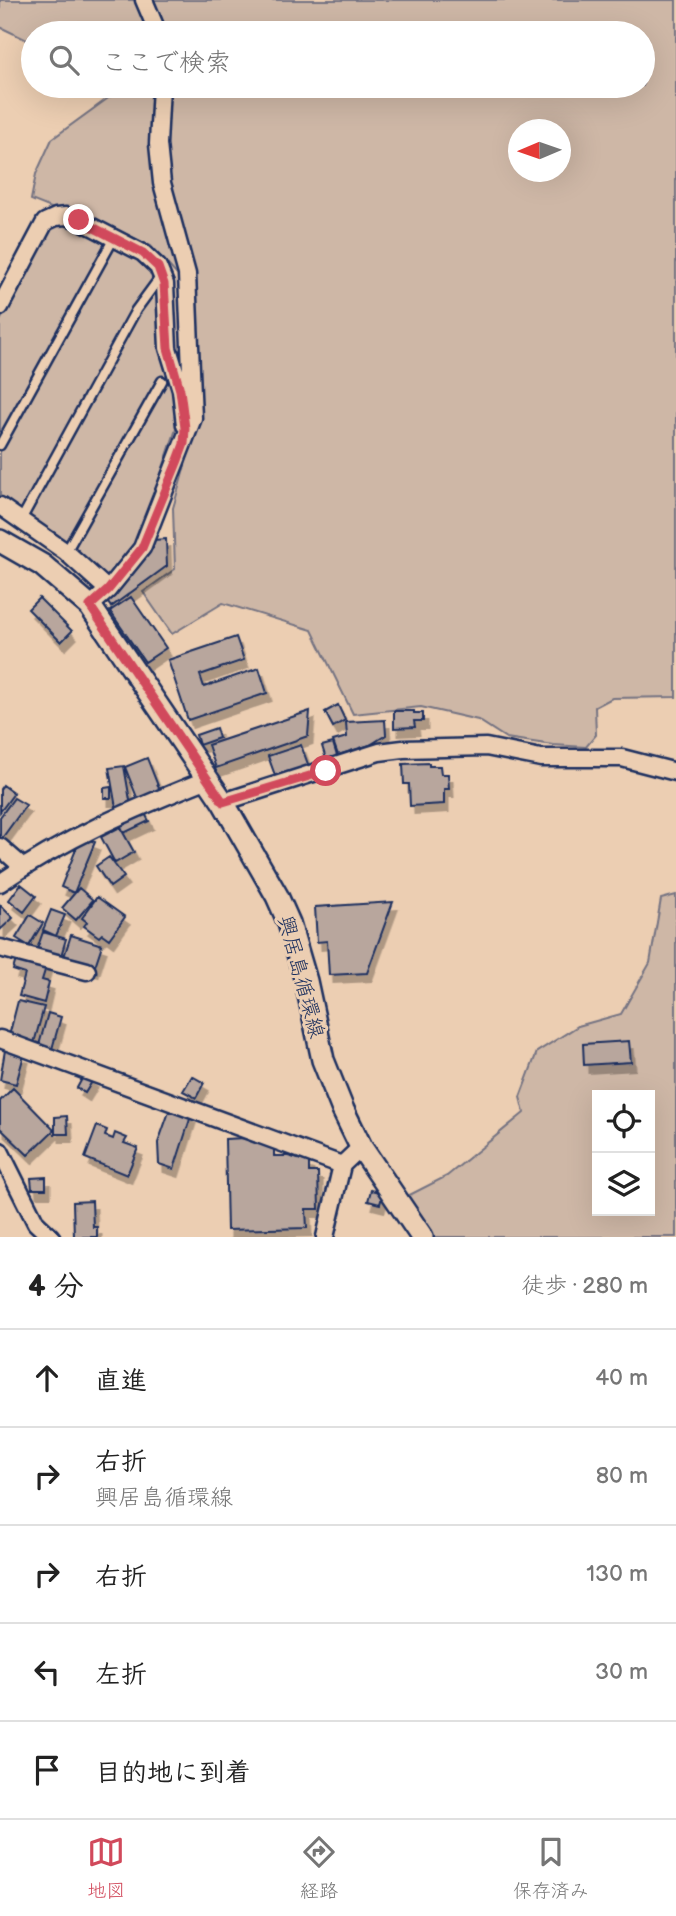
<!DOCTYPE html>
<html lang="ja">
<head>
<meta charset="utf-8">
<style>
	:root { --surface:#fff; --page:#f6f6f6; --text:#222; --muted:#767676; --line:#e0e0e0; --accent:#d1495b }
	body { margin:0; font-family:"Balsamiq Sans","Klee One",sans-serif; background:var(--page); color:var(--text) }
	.controls { position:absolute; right:21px; bottom:21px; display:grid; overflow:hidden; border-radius:0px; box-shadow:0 7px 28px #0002 }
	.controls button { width:63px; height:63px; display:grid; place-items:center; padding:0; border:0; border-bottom:2px solid var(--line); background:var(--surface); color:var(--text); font:35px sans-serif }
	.compass { position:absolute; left:508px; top:119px; width:63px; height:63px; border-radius:50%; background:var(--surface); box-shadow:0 7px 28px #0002; rotate:268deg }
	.stop { position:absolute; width:21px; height:21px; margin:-16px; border:5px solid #d1495b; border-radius:50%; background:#fff }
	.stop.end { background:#d1495b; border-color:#fff; box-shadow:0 2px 7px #0008 }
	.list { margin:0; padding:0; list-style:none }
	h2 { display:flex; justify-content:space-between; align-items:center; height:91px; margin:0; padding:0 28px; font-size:30px }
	h2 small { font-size:23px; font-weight:400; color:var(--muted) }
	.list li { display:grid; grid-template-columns:46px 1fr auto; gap:21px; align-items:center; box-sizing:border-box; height:98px; padding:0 28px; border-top:2px solid var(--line) }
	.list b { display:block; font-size:26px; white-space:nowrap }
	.list p { margin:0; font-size:23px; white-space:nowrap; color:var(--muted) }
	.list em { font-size:23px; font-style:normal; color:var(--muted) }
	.icon { flex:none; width:38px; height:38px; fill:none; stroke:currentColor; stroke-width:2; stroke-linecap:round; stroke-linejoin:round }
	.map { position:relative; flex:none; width:676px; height:1237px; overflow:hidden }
	.search { position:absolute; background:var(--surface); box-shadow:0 7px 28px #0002; left:21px; right:21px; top:21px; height:77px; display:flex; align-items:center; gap:18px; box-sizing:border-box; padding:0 24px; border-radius:38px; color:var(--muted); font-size:26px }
	.sheet { height:581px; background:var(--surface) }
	nav { display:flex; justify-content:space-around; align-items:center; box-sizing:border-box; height:98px; border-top:2px solid var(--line); background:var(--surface); font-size:19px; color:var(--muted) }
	nav a { display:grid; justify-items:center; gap:4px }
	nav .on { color:var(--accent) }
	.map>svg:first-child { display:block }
	.green { fill:#ceb7a6; stroke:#747382; stroke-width:2; fill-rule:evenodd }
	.building { fill:#b8a69d; stroke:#1b2f5e; stroke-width:2; filter:url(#shadow) }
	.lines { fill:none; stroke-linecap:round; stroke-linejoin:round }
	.lane-casing { stroke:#1b2f5e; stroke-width:13 }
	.street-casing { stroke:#1b2f5e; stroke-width:21 }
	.secondary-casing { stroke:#1b2f5e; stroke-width:26 }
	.lane { stroke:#ecceb2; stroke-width:8 }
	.street { stroke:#ecceb2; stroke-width:16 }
	.secondary { stroke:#ecceb2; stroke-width:21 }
	.route { stroke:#d1495b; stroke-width:9 }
	.labels { text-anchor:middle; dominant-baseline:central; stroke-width:6; stroke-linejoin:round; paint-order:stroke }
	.street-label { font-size:21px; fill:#1b2f5e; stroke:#ecceb2 }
</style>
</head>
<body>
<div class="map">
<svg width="676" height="1237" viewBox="0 0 676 1237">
	<defs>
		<filter id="shadow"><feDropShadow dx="4.5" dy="8" stdDeviation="0" flood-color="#0004"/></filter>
	</defs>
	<rect width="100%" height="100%" fill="#ecceb2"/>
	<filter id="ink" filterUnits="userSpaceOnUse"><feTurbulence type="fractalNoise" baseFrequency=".0143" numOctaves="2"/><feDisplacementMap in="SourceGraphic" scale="14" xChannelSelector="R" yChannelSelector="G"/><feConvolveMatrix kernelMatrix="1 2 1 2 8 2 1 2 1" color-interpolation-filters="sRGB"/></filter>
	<g filter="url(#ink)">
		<path class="green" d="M0,0H676V697L612,698L595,707L596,735L586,747L553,745L506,738L478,720L421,707L353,714L312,630L223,603L172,634L143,592L175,569L173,508L200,413L195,295L151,246L79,211L56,210L31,200L36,174L52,139L111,96L88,86H643V33H33V43L0,27ZM518,130H560V172H518Z
			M67,222L146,259L155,273L175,398L176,429L137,545L109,582C80,549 36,526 0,502V321L47,232L55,224Z
			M676,895V1237H411L390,1205L447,1176L524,1113L520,1097L537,1052L578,1026L621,1014L650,963L661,899ZM597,1095H650V1211H597Z"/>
		<path class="building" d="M166,539L167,566L111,607L106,600L153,548V540Z
			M131,597L166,648L145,662L110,611Z
			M39,598L72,631L61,642L28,609Z
			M236,637L244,660L200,675L204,687L259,668L267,693L188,720L168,660Z
			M338,705L345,720L333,727L325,712Z
			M310,711L308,736L216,768L208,745Z
			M394,711H414V713H423V721H414L415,727L394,728Z
			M385,720L386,735L370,745L338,755L333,741L347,737L346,722Z
			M216,728L219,738L199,745L196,735Z
			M333,743L337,756L326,759L322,746Z
			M301,745L309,767L276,778L268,756Z
			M147,758L160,791L138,800L125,767Z
			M429,763V766H440L441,774H448L449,789H444V804L410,806L409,784H404L403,764Z
			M124,766L131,806L116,808L109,768Z
			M3,785L14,793L0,812V789Z
			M111,787V798H104V788Z
			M14,798L26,805L0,841V817Z
			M142,808L149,821L124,833L118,820Z
			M120,827L134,852L115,863L101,837Z
			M81,837L95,842L74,893L61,887Z
			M109,857L124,877L110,887L96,866Z
			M21,884L36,896L24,912L9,900Z
			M79,888L93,900L76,920L62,908Z
			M97,897L125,917L109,939L102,934L99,937L84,926L87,922L82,918Z
			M393,902L367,973L329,975L327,941L317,942L315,907Z
			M0,905L13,918L0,930Z
			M51,910L65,915L56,936L43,930Z
			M30,915L43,923L29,946L16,938Z
			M43,932L66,939L60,959L36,952Z
			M71,935L102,945L94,969L63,960Z
			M17,956L47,964L42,980L49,982L44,1003L19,996L25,974L13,970Z
			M18,1001L44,1007L34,1043L9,1036Z
			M48,1013L61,1017L52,1049L39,1045Z
			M629,1041L631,1062L584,1065L583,1044Z
			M5,1050L24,1055L16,1084L0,1080Z
			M84,1075L93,1080L85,1093L77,1088Z
			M192,1076L204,1083L196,1098L183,1091Z
			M13,1088L54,1130L28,1155L0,1128V1101Z
			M170,1109L191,1116L174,1169L159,1164L158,1143Z
			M67,1116L68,1134H55V1117Z
			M97,1126L107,1130L105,1136L113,1139L115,1133L127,1138L124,1143L138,1148L127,1175L85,1158Z
			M245,1138L274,1149V1156H288L309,1162V1172H318L319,1209H306L307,1228L227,1230L225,1139Z
			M46,1177V1189H32L31,1178Z
			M371,1190L383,1193L380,1204L368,1201Z
			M92,1201L93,1227H97V1237H74L73,1202Z"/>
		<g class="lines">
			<g class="lane-casing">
				<path id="lane" d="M0,445L114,238
					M21,520L136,310L161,276
					M66,552L162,381"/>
			</g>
			<g class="street-casing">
				<path id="street" d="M144,0L158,33
					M0,307L45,222L56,217L66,216L79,220L143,253L158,267L165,284L168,348L181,390L185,425
					M0,506L66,552L108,590
					M90,606L108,590L142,548L193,418L187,274L162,183L158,144L161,86
					M223,802L379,752L403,749L486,747L541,758H622L676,772
					M0,847L23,867
					M0,883C65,838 135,808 208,779
					M0,948L87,971
					M0,1039L342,1165
					M0,1151L36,1223L51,1237
					M325,1237L342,1165L361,1147"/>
			</g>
			<g class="secondary-casing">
				<path id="secondary" d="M0,541L42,565L90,606L223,802L277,896L289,923L306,981L323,1060L343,1110L361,1147L422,1237"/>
			</g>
			<use href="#lane" class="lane"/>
			<use href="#street" class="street"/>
			<use href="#secondary" class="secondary"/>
		</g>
	</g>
	<g class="lines" filter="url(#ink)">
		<path class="route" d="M79,220L143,253L158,267L164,284L168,348L180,390L185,428L184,444L178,460L142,548L108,590L90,606L223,802L326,771"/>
	</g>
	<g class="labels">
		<g class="street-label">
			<text transform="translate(301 977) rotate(75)">興居島循環線</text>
		</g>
	</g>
</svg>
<div class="controls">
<button><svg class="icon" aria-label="locate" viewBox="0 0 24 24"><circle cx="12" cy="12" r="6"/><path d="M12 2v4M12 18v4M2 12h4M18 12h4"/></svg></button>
<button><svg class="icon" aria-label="layers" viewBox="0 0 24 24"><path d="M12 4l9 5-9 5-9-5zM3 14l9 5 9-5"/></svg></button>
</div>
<svg class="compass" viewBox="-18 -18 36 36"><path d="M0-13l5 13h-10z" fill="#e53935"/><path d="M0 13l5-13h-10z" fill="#767676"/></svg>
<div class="stop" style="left:326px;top:771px"></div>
<div class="stop end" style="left:79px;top:220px"></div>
<div class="search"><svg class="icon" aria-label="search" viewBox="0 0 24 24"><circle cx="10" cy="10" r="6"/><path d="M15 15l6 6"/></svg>ここで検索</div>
</div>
<section class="sheet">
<h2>4 分<small>徒歩 · 280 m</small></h2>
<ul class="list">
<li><svg class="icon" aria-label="ahead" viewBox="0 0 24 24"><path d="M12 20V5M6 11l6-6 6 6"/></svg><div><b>直進</b></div><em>40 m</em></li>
<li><svg class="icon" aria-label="right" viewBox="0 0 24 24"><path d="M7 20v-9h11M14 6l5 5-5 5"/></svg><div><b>右折</b><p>興居島循環線</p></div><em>80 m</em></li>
<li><svg class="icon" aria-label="right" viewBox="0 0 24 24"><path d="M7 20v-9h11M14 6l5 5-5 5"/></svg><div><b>右折</b></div><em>130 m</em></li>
<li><svg class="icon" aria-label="left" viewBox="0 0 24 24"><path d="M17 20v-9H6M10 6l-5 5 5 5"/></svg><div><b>左折</b></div><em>30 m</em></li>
<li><svg class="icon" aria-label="arrive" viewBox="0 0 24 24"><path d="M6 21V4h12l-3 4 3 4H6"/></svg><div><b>目的地に到着</b></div></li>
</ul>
</section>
<nav>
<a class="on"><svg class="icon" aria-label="map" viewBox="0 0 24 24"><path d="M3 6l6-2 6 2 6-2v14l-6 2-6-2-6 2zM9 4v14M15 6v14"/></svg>地図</a>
<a><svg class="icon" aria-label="directions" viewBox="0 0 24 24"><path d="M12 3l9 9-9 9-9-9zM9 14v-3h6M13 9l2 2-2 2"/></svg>経路</a>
<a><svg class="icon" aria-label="saved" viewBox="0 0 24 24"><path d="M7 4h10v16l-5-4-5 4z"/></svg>保存済み</a>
</nav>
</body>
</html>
